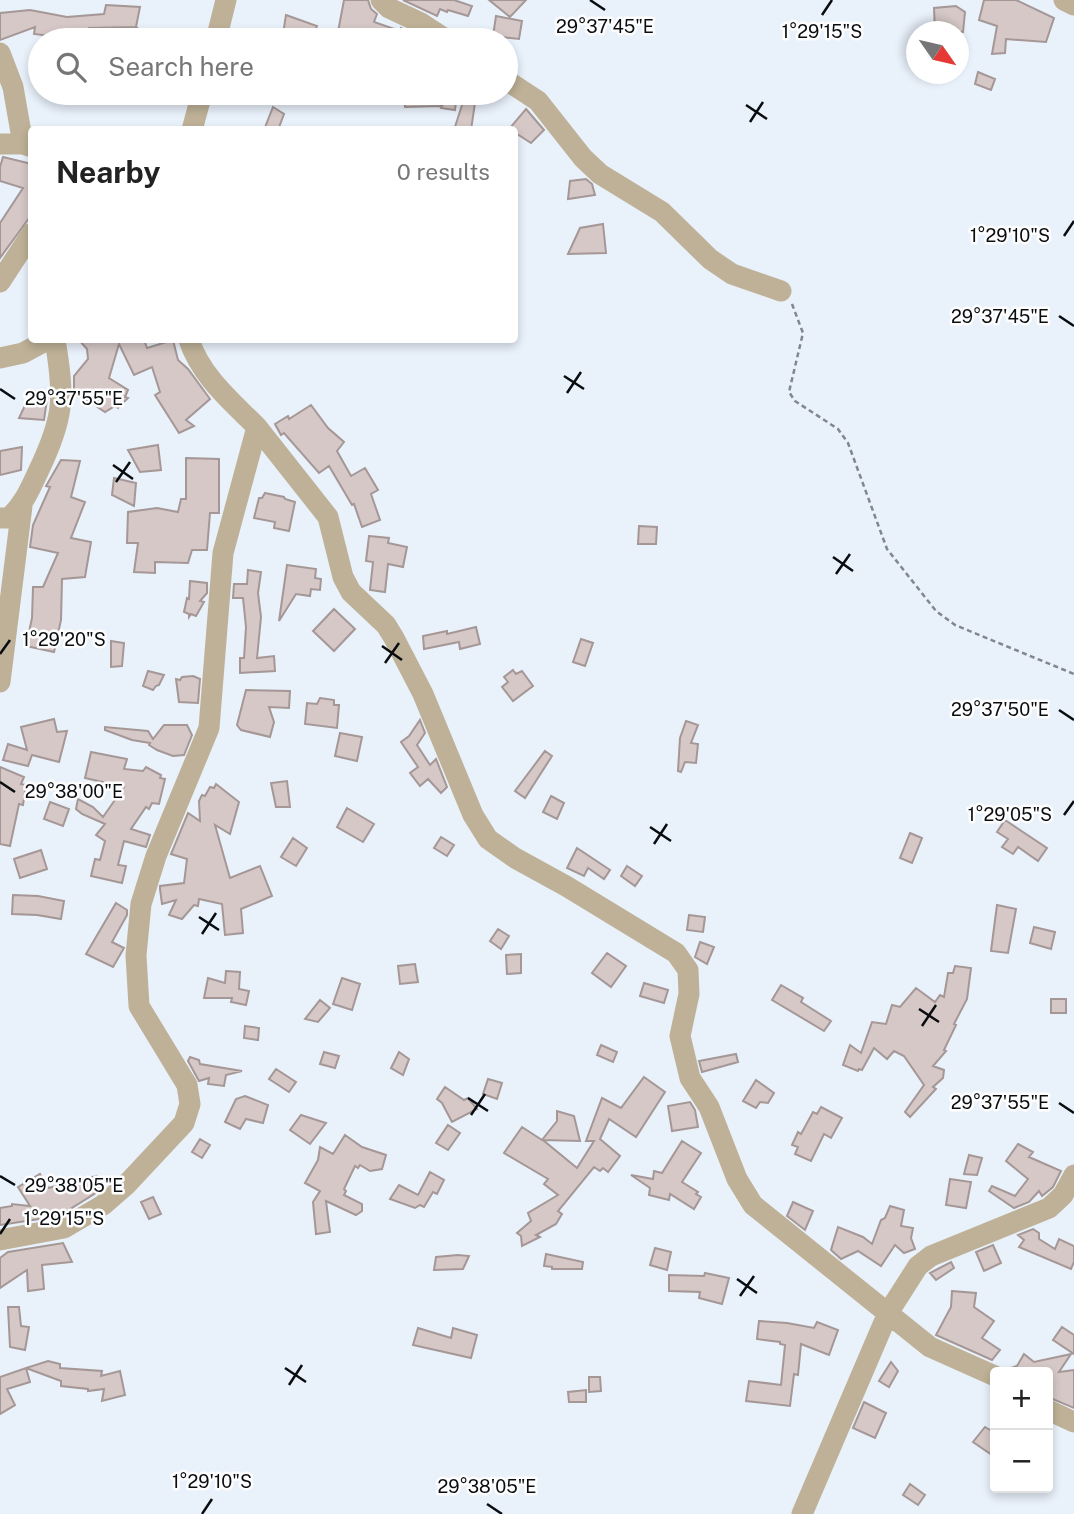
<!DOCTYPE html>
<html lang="en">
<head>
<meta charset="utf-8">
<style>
	:root { --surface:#fff; --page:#f6f6f6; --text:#222; --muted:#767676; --line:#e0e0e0 }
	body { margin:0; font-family:"Public Sans",sans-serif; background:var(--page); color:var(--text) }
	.controls { position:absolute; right:21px; bottom:21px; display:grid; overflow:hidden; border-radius:7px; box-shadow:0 4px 10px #0003 }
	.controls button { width:63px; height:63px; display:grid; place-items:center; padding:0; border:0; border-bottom:2px solid var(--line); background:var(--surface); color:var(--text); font:35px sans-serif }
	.compass { position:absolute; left:906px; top:21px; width:63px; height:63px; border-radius:50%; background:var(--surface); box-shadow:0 4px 10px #0003; rotate:124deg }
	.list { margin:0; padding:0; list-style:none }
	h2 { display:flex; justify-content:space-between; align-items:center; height:91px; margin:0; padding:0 28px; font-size:30px }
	h2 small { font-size:23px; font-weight:400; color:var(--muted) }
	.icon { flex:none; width:38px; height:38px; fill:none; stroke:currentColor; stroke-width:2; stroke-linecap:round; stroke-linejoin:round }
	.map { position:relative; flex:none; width:1074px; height:1514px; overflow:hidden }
	.search { position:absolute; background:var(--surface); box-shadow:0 4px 10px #0003; left:28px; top:28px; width:490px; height:77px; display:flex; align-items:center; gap:18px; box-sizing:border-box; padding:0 24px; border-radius:38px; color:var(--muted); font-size:26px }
	.panel { position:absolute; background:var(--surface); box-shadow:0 4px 10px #0003; left:28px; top:126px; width:490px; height:217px; border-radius:7px }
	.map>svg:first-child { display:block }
	.building { fill:#d5c8c7; stroke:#a49796; stroke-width:2 }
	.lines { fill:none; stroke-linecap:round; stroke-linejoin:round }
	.path { stroke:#82878e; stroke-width:2.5; stroke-dasharray:5 3.5; stroke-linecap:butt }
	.minor { stroke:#beb197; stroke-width:21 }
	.ticks { fill:none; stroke:#0a0d10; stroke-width:2.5 }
	.ticks-label { font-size:18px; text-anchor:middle; fill:#0a0d10; stroke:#fdfdfd; stroke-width:5; stroke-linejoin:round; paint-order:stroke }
</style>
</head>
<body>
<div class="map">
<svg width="1074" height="1514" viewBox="0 0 1074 1514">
	<rect width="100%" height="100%" fill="#e9f1fb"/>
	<path class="building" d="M344,0H368L371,9L377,14L374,22L400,31L401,28L421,40H386L360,31L358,39L346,36L347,33L338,32Z
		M403,0H454L472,6L468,16L448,10L447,12L440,9L437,16Z
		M489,0H526L510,17Z
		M984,0H1016L1054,18L1046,42L1006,39L1005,53L992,54L997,26L979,20Z
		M106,5L140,7L136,27L89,28V34L66,38L34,34L35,27L0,40V13L30,10L67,17L104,14Z
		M956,6L965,12L963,32H935L934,8Z
		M286,15L317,26L311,40H282Z
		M496,16L522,21L519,39L493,36Z
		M136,27L154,40H128Z
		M978,72L995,79L991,90L975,84Z
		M404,93H457L455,110L441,108L442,106L405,107Z
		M463,102L475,103L471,130H454Z
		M273,107L284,114L278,130H264Z
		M526,109L544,130L531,143L514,132V130L509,129Z
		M3,157L32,164V214L0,258V223L23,188L0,181V167Z
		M586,179L592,184L595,195L568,199L570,181Z
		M603,224L606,253L568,254L580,228Z
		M79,340H144L147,348L173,340L178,360L188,369L210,399L186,420L194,426L179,433L155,395L160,392L152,367L134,375L119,344L109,378L128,390L125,397L128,398L118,408L115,406L105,412L87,400L86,395L78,397L74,392V376L88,359L87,349Z
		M48,393L44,420L19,418L29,397Z
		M311,405L328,428L344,442L337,451L351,476L365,468L378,490L371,494L380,520L362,527L354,504L352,505L329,466L319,473L284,433L281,435L275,424L288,416L289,419Z
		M158,445L161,470L140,472L128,450Z
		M22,447L21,470L0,475V451Z
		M186,458L219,459V513H210L207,550H192L188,563L155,562V573L134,572L138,543H127L128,512L157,508L178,512L181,499H186Z
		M61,460L80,461L71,497L85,502L71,538L91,542L85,577L62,579L61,620L54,652L26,646L32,618L33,587H43L58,553L30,547L33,525L50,487L46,486Z
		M114,478L136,483L134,506L112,495Z
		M265,493L284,497L285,499L295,502L289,531L274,528L275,522L254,518L259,498H262Z
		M639,526L657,527L656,544H638Z
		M369,536L389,538L388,543L407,547L403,567L388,564L385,592L370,590L373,562L366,561Z
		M287,565L316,569L315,578L321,579L320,590L311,589L310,596L296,594L279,621Z
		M248,570L261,572L258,593L261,617L257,658L274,656L275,671L240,673V658H244L246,627L243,598H233L234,584H247Z
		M190,581L207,583V593L200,601L204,602L196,616L191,614L189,617V614L184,612L187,598L189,599Z
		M334,609L355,629L334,651L313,631Z
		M476,627L480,644L460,649L459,642L424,649L423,636L447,631V634Z
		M581,639L593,643L585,666L573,662Z
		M111,641L124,643L122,666L111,667Z
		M513,670L516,674L522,671L533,686L513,701L502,687L508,682L504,677Z
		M148,671L164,675L159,685L156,686L153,690L143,686Z
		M193,676L200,679L198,703L179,702L176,679L180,680L182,677Z
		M246,690L290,691L289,708L269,707L274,722L270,737L241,730L237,725Z
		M320,698L334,700V705H339L337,728L305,724L307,703L317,704Z
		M54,719L57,732L67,731L59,762L32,755L28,766L3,760L8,744L27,750L21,727Z
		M420,720L425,733L417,745L430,765L436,759L447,787L441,793L428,779L420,786L410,773L418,767L401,742L409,736Z
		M686,721L698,725L691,743L698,744L696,763L685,762L681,772L678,771L680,738Z
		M164,725H187L192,735L184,755L173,756L157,750L149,745L150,743L132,740L105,730V727L148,731L153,739Z
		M340,733L362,737L357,761L335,756Z
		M545,751L552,756L525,798L515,791Z
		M91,752L127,759L124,769L143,771L146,767L161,775L160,778L165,779L159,804L152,803L149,809L146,807L131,829L150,835L146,847L124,841L118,865L126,866L122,883L91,876L95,859L100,860L105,841L96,835L105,824L82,814L76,809L78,799L93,807L103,817L124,787L85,778Z
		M0,767L24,777L21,784L26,785L23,805L19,804L10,846L0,844Z
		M287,781L290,807H276L271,783Z
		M216,784L239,802L230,834L215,825L230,878L260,866L272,896L241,909L243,933L225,935L222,904L199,899L198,906L194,905L182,919L169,915L176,900L162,904L160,889V886L184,883L187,859L171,854L188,813L200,821L199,801L202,795L205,796L210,787L214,788Z
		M551,796L564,803L557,819L543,812Z
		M50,802L69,809L63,826L44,819Z
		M347,808L374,824L363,842L337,827Z
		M1005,820L1047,848L1038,861L1018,847L1013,854L1002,847L1008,839L997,832Z
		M910,833L922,838L912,863L900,858Z
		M441,837L454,845L447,856L434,848Z
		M293,838L307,848L296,866L281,857Z
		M577,848L610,870L604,879L588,868L584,876L567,868Z
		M41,850L47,869L20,878L14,859Z
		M627,866L642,876L635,886L621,876Z
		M13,895L38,896L64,901L61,919L37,915L12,914Z
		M116,903L127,910V915L112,942L124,948L113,967L86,954Z
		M997,905L1016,909L1008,953L991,951Z
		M689,915L705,917L703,932L687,930Z
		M1034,927L1055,932L1051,949L1030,943Z
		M498,929L509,936L501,949L490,941Z
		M700,942L714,947L707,964L695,957Z
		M607,953L626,966L611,987L592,973Z
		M521,954V973L507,974L506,955Z
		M415,964L418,982L400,984L398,966Z
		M955,966L971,968L967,999L954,1024L956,1025L944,1050L946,1051L933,1066L944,1070L943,1078L933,1087L936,1089L910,1117L905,1112L924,1085L904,1056L894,1051L887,1059L874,1048L862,1070L859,1069L858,1071L843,1065L850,1045L861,1053L872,1022L886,1024L892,1005L900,1007L916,988L935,1002L940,995L944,997L948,973H953Z
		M226,971L240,972L239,989L249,991L246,1005L231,1002L232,998H204L208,978L225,983Z
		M342,978L360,984L352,1010L333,1004Z
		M644,983L668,990L664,1003L640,996Z
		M781,985L803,998L801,1002L831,1021L824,1031L772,1000Z
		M1051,999H1066V1013H1051Z
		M320,1000L330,1008L318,1022L305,1019Z
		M245,1026L259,1028L258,1040L244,1038Z
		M601,1045L617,1052L613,1062L597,1055Z
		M324,1052L339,1056L335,1068L320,1064Z
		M399,1052L409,1059L403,1075L391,1068Z
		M736,1054L738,1062L702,1072L699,1061Z
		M190,1057L199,1060L200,1064L242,1071L226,1075L224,1086L208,1084L209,1078L199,1081L188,1061Z
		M276,1069L296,1082L289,1092L269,1079Z
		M644,1077L665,1092L636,1137L609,1119L600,1139L620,1156L608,1172L603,1168L600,1171L594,1167L558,1211L562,1214L556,1224L536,1235L540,1237L522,1246L521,1236L517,1233L531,1221L528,1213L558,1195L544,1184L548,1179L504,1153L522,1127L542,1140L557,1121V1111L574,1116L580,1141L543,1140L577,1168L594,1141H586L602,1098L621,1108Z
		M488,1079L502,1083L497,1099L483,1094Z
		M756,1080L774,1093L768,1103L760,1102L756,1108L743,1101Z
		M445,1087L464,1100L468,1098L477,1109L452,1122L442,1103L437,1099Z
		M245,1096L268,1105L263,1123L246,1119L240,1129L225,1122L236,1099Z
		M690,1102L695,1110L698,1127L672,1131L668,1106Z
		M821,1107L842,1118L831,1138L824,1134L811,1161L795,1154L798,1147L792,1145L798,1132L801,1134L813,1112L817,1114Z
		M301,1115L326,1123L310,1144L290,1130Z
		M448,1125L460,1133L448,1150L436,1143Z
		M345,1135L362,1147L386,1155L382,1169L370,1171L360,1165L358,1168L355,1166L344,1189L346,1191L344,1195L362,1204V1211L356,1215L326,1201L330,1232L316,1234L313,1202L320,1191L305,1183L318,1160L320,1147L333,1154Z
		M200,1139L210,1145L202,1158L192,1152Z
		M682,1141L701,1153L682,1182L698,1192L696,1194L701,1197L694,1209L670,1194L669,1200L649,1195L650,1188L631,1175L653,1179L654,1171L662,1173Z
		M1018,1144L1033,1152L1029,1157L1061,1171L1053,1187L1042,1196L1039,1191L1029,1202L1014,1208L989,1191L992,1186L1015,1196L1028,1179L1006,1161Z
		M969,1155L982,1158L977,1175L964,1174Z
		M430,1172L444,1180L437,1194L433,1192L424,1207L420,1205L415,1208L390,1199L399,1185L418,1195Z
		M40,1174L48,1188L97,1176L102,1189L59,1216L0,1225V1208L12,1206V1204L30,1206L18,1187Z
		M950,1179L971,1182L966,1208L946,1205Z
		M153,1197L161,1214L149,1219L141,1202Z
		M793,1202L813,1211L805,1230L787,1216Z
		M890,1206L904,1210L901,1226L913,1228L911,1238L915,1249L904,1253L895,1245L881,1266L858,1251L841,1259L831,1250L838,1227L863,1237L872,1244L881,1220L885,1218Z
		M1033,1229L1039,1233V1239L1055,1249L1059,1239L1074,1246V1262L1071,1269L1019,1247L1024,1240L1018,1235Z
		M63,1243L72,1262L42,1265L44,1289L28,1291L27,1270L0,1288V1258L8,1252Z
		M993,1245L1001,1263L984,1271L976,1252Z
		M655,1248L671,1252L667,1270L650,1265Z
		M546,1254L583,1262L582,1269H552V1267L544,1266Z
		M458,1255L469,1256L463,1269L434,1270L436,1257Z
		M951,1262L954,1268L936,1280L930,1273Z
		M705,1273L729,1278L722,1304L699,1298L700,1292L669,1291V1275L704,1276Z
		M952,1291L976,1293L974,1307L994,1321L982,1338L1000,1350L992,1360L936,1335L951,1307Z
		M8,1307H19L21,1326L29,1327L25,1350L10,1347Z
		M759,1321L787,1323L814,1328L817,1322L838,1330L829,1355L801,1344L798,1375L794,1374L790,1406L746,1401L749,1381L781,1385L785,1345L780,1344V1342L757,1339Z
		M1062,1327L1074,1335V1354L1053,1340Z
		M418,1328L451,1338L453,1328L477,1335L471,1358L413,1345Z
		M1024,1354L1034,1362L1071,1354L1059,1372L1074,1370V1408L1048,1397V1372H1012L1011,1368L1017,1366Z
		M48,1361L60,1364V1368L102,1371L101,1376L120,1371L125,1395L102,1401L104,1389L88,1391V1389L61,1386V1381L26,1368Z
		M891,1362L898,1371L889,1387L879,1381Z
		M26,1368L30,1382L7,1389L15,1405L0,1414V1377Z
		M589,1377H600L601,1391L589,1392Z
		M586,1390V1402H569L568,1392Z
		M864,1402L886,1413L875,1438L853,1428Z
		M985,1427L995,1433V1457L973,1442Z
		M910,1484L925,1495L918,1505L903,1495Z"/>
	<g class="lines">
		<path class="path" d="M792,304L803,333L789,392L795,401L838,429L848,443L887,549L936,611L955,625L1074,674"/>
		<path class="minor" d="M381,0L389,8L421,23L447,40
			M1064,0L1074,5
			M216,40L226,0
			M0,53L13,87L23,144
			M506,80L538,101L583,158L600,174L662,212L710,259L732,274L781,291
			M192,130L202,93
			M0,144H23L32,147
			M0,282L32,233
			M0,358L23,353L47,340
			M257,427L328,517L343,577L351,592L386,625L394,638L423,694L473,815L488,839L515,858L566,886L676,953L688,970L689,994L680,1036L690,1078L709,1107L737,1179L753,1205L930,1347L995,1376
			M0,518H9C24,504 30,489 38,472C64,418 65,398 55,340
			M0,682L22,506
			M0,1240L64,1228L103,1205L126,1185L184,1123L190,1104L187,1085L139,1006L136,955L141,904L156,856L209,728L223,553L257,427C230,400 201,376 189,340
			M1048,1410L1074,1422
			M802,1514L888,1313L918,1266L931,1256L1049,1208L1063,1195L1074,1175"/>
	</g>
	<path class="ticks" d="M590,0L605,10M822,15L832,0M746,105L767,119M750,122L763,102M1064,236L1074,221M1059,316L1074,326M564,376L584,389M0,389L15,399M567,393L581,372M113,465L133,479M116,482L130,462M833,557L853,571M836,574L850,554M382,646L402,660M0,654L10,640M385,663L399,643M1059,710L1074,720M0,782L15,792M1064,815L1074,801M650,827L671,841M654,844L667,824M199,917L219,930M202,934L216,913M919,1009L939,1022M922,1026L936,1005M468,1098L488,1111M1059,1103L1074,1113M471,1115L485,1094M0,1176L15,1185M0,1234L10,1219M737,1279L757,1293M740,1296L754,1276M285,1368L306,1382M289,1385L302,1365M487,1504L502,1514M202,1514L212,1499"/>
	<g class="ticks-label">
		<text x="605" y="33">29°37'45"E</text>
		<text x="822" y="38">1°29'15"S</text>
		<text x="1010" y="242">1°29'10"S</text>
		<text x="1000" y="323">29°37'45"E</text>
		<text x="74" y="405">29°37'55"E</text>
		<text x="64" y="646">1°29'20"S</text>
		<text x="1000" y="716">29°37'50"E</text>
		<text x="74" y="798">29°38'00"E</text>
		<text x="1010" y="821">1°29'05"S</text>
		<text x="1000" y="1109">29°37'55"E</text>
		<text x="74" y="1192">29°38'05"E</text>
		<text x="64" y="1225">1°29'15"S</text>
		<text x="212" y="1488">1°29'10"S</text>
		<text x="487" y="1493">29°38'05"E</text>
	</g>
</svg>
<div class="controls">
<button>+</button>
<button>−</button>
</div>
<svg class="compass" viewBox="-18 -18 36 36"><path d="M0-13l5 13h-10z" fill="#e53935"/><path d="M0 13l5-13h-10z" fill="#767676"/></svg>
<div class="search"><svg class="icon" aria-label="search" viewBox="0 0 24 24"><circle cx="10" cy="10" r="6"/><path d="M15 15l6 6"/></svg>Search here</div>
<section class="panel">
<h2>Nearby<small>0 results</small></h2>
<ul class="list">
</ul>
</section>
</div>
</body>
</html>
